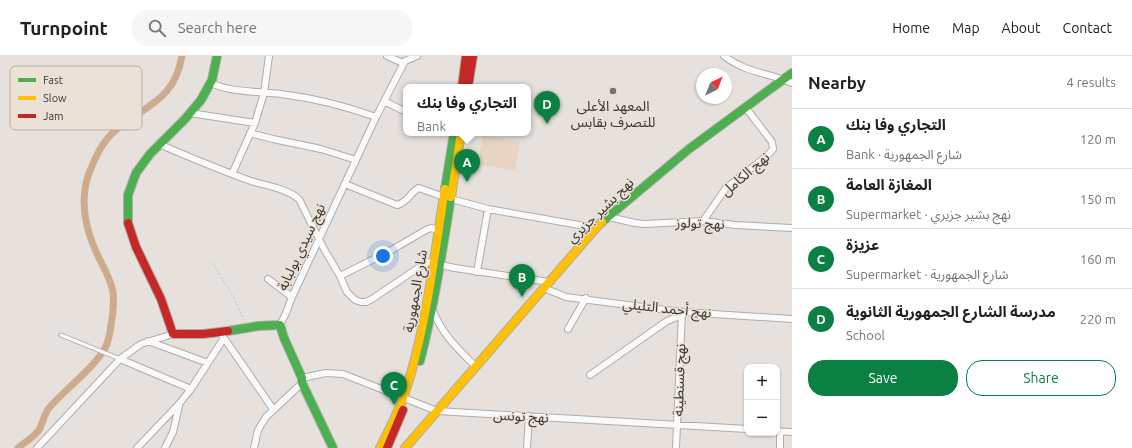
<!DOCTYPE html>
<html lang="en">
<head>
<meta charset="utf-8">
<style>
	:root { --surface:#fff; --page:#f6f6f6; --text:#202124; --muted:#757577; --line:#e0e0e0; --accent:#0b8043 }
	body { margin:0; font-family:Ubuntu,"Noto Sans Arabic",sans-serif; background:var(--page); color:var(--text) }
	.controls { position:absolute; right:12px; bottom:12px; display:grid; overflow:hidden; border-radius:8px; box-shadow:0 1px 3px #0004 }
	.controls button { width:36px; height:36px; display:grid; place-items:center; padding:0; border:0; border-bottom:1px solid var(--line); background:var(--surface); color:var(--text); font:20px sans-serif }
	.compass { position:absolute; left:696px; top:12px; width:36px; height:36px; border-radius:50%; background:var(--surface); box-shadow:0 1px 3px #0004; rotate:43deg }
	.you { position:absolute; left:383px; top:200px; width:14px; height:14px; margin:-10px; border:3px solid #fff; border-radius:50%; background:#1a73e8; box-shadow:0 0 0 6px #1a73e833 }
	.badge { display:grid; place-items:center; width:26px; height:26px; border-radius:50%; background:var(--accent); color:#fff; font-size:13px; font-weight:700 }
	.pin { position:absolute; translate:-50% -33px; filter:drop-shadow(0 1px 2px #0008) }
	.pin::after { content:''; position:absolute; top:21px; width:14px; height:12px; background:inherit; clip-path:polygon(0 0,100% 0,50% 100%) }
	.popup { position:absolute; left:403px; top:28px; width:128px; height:52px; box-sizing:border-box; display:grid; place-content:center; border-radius:8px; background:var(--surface); filter:drop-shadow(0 1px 3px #0005); font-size:13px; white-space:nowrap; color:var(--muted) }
	.popup b { font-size:15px; color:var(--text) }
	.popup::after { content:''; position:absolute; left:50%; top:100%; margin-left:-8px; border:8px solid transparent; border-top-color:var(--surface) }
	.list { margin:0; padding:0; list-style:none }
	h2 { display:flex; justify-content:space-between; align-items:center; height:52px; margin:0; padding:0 16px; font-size:17px }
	h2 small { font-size:13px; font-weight:400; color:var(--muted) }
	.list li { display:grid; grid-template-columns:26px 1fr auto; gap:12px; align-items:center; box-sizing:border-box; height:60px; padding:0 16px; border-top:1px solid var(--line) }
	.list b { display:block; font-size:15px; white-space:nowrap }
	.list p { margin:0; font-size:13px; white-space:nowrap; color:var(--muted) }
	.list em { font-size:13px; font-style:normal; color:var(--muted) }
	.actions { display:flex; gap:8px; padding:12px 16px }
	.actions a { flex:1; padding:9px 0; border:1px solid var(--accent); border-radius:16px; text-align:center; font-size:14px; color:var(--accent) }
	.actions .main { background:var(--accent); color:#fff }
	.icon { flex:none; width:22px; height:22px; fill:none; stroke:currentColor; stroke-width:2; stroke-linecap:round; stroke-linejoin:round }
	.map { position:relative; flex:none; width:792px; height:392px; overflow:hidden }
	header { display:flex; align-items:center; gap:24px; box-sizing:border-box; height:56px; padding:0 20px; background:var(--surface); border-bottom:1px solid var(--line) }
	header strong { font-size:19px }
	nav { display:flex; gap:22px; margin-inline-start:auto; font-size:14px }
	.search { width:280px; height:36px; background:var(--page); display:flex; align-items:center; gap:10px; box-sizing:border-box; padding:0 14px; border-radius:16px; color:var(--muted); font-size:15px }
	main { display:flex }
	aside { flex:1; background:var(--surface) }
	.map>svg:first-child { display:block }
	.green { fill:#e8d4c2 }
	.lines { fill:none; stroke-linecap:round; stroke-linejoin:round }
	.canal { stroke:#ceab8c; stroke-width:7 }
	.lane-casing { stroke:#b0aca8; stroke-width:5 }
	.street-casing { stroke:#b0aca8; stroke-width:8 }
	.fast-casing { stroke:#b0aca8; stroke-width:10 }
	.slow-casing { stroke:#b0aca8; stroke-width:10 }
	.jam-casing { stroke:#b0aca8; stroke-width:10 }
	.path { stroke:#c3c2c0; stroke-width:1; stroke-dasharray:2 2; stroke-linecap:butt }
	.lane { stroke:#fbfafa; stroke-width:3 }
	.street { stroke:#fbfafa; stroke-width:6 }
	.fast { stroke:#4caf50; stroke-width:8 }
	.slow { stroke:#ffc107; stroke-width:8 }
	.jam { stroke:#c62828; stroke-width:8 }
	.poi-dot { fill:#76726e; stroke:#ebe1d7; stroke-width:1.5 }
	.labels { text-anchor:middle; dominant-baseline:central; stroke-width:3; stroke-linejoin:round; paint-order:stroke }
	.poi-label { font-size:14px; fill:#3a3632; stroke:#ebe1d7 }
	.street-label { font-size:14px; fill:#3a3632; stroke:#ebe1d7 }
	.key { fill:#ebe1d7; stroke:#b6aea6; stroke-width:1 }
	.key-label { font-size:11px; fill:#3a3632 }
</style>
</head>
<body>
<header>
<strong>Turnpoint</strong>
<div class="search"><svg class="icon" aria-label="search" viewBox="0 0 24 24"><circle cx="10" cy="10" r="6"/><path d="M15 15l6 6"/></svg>Search here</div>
<nav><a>Home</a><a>Map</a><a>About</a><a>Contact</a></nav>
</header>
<main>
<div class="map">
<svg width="792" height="392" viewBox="0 0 792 392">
	<rect width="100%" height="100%" fill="#e6e1dc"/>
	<path class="green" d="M483,79L520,86L515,115L478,108Z"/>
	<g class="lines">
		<path class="canal" d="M18,392C25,386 34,381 39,374C43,367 44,358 49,352C65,333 96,311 106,290C109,284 110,276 111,269C113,259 114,246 113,236C111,224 104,212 99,202C86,176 79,149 88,120C94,104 102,85 116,74C147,48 174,45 182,0"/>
		<g class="lane-casing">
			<path id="lane" d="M61,279L120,303"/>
		</g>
		<g class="street-casing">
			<path id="street" d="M387,0L403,7
				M724,0C746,17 769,17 792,27
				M405,5L417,0
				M211,27C232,37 258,35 281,38C313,42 345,50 376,61
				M384,45L406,56
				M190,57L255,67
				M250,77L273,83L321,93L356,104
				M159,88C189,101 218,113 248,124C265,130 284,131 299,143L324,193L340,220L347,236L355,244L361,246H366L372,243L427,206L455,212L549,226
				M232,118L255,67L264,37L269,0
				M345,128L397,149C409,146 410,136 419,132L444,141L488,153L596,172
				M609,161L635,167L644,168L703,165L735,169L792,172
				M703,165L726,132L767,100L773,93L772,86L746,52
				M477,216L488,153
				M340,220L388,196L426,174L431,172L438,174
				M268,223L292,241
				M544,232L566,241L682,256L792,263
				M432,253C443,279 455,290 475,310
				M280,269L286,257L292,241L376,61L405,5
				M568,273L586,242
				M224,282L273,353
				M148,285L208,307
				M120,303L191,333
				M590,319L667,265L682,259
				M302,322L326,317L343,318L437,355L747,373
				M777,375L792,376
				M37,392L120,303L141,288L173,278
				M137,392L179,348L191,333L224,282L220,276
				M165,392L173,376L179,350
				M254,392L258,374L266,361L302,327
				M527,392L529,360
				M676,392L682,256
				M780,392V375"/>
		</g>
		<g class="fast-casing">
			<path id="fast" d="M445,133L454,77
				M602,166L689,93L792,17
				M128,167V139L136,117L150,98L185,63L201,44L212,24L217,0
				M228,275L258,270L280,269L284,282L302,322V327L333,392
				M420,305C434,251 442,196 451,141"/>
		</g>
		<g class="slow-casing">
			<path id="slow" d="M451,141L461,77
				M380,392C388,376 397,359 403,342C426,278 434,201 445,133
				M405,392L596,172L602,166"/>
		</g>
		<g class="jam-casing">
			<path id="jam" d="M462,31L466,0
				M468,31L473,0
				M128,167L136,191L161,243L173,278H203L228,275
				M387,392L403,354"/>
		</g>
		<path class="path" d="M213,207L235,244L244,264"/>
		<use href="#lane" class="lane"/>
		<use href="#street" class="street"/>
		<use href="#fast" class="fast"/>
		<use href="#slow" class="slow"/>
		<use href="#jam" class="jam"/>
	</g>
	<circle class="poi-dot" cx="613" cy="35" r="4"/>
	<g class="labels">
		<g class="poi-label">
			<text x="613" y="50">المعهد الأعلى<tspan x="613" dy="16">للتصرف بقابس</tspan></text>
		</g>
		<g class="street-label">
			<text transform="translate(745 118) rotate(-41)">نهج الكامل</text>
			<text transform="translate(600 154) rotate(-44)">نهج بشير جزيري</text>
			<text transform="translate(700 167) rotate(2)">نهج تولوز</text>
			<text transform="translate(301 191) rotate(-65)">نهج سيدي بولبابة</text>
			<text transform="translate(415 235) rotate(-80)">شارع الجمهورية</text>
			<text transform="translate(667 252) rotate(6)">نهج أحمد التليلي</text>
			<text transform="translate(679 324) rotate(-88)">نهج قسنطينة</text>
			<text transform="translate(521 360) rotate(3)">نهج تونس</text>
		</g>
	</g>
	<rect x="10" y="10" width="132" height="64" rx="6" class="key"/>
	<rect x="18" y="22" width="18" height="4" fill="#4caf50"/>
	<rect x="18" y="40" width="18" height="4" fill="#ffc107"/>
	<rect x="18" y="58" width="18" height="4" fill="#c62828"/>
	<g class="key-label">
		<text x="43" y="28">Fast</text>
		<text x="43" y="46">Slow</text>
		<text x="43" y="64">Jam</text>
	</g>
</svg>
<div class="controls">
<button>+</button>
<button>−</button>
</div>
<svg class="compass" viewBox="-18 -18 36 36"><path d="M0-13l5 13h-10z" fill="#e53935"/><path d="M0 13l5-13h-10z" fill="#757577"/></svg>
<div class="you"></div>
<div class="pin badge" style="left:467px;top:126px">A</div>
<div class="popup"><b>التجاري وفا بنك</b>Bank</div>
<div class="pin badge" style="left:522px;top:241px">B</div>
<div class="pin badge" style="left:394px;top:349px">C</div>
<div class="pin badge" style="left:547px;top:68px">D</div>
</div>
<aside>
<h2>Nearby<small>4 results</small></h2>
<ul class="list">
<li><span class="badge">A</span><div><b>التجاري وفا بنك</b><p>Bank · شارع الجمهورية</p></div><em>120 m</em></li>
<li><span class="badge">B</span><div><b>المغازة العامة</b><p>Supermarket · نهج بشير جزيري</p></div><em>150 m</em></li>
<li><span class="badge">C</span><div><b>عزيزة</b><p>Supermarket · شارع الجمهورية</p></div><em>160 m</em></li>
<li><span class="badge">D</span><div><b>مدرسة الشارع الجمهورية الثانوية</b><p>School</p></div><em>220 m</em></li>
</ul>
<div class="actions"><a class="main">Save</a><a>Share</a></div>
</aside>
</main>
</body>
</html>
